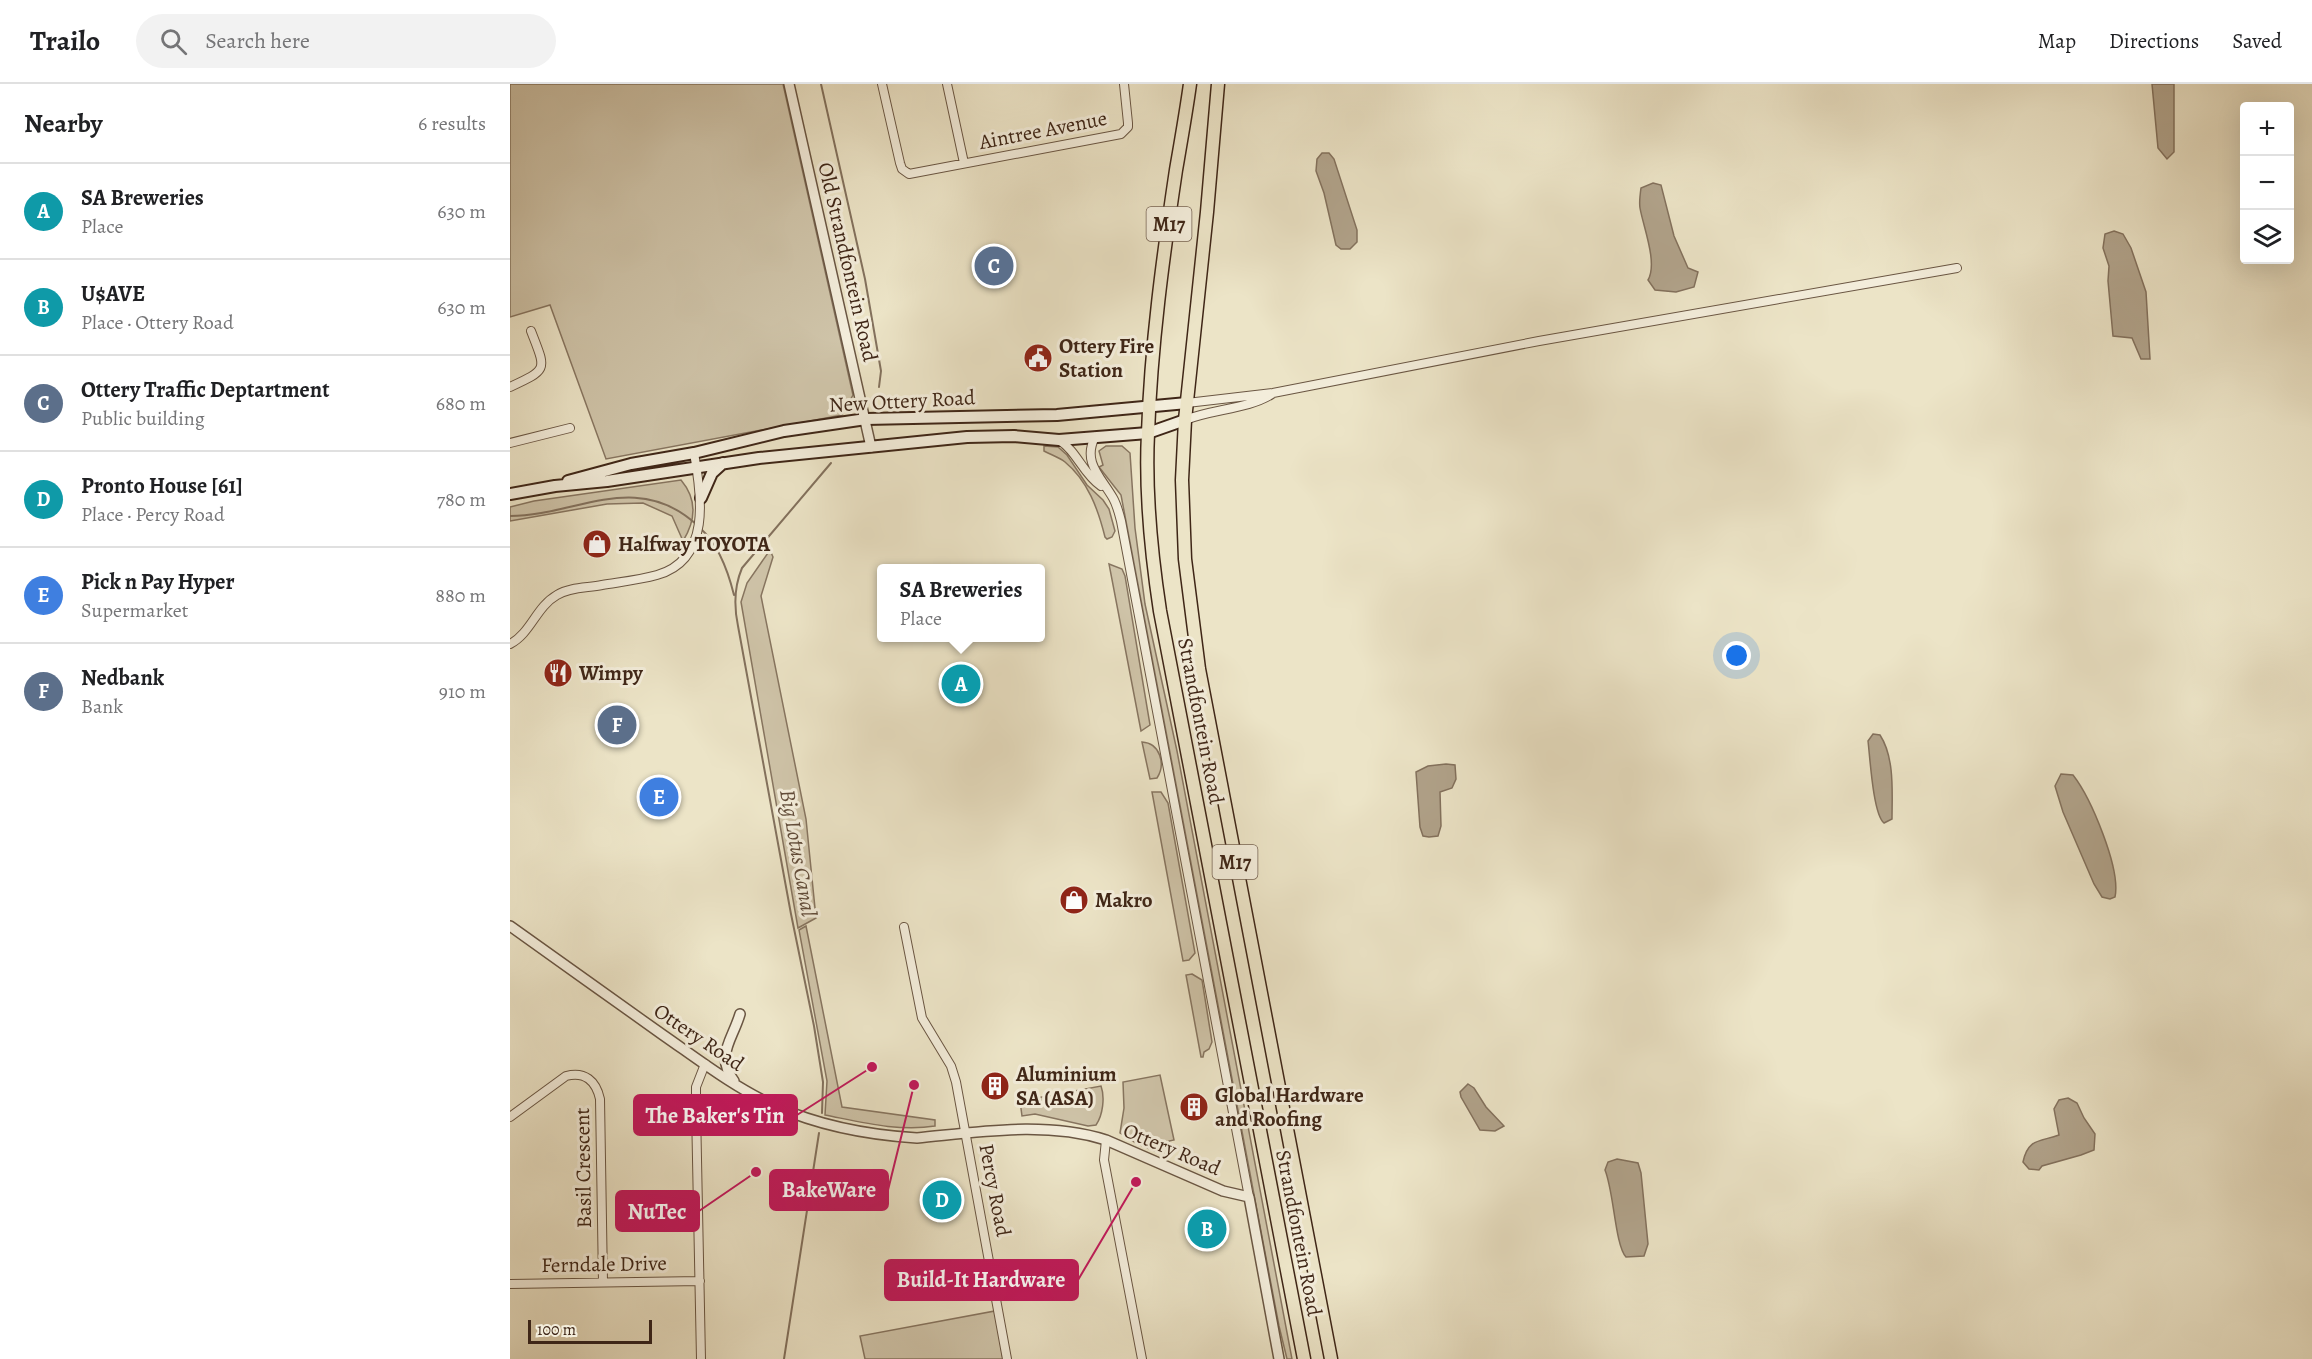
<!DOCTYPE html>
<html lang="en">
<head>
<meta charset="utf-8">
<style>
	:root { --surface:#fff; --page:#f2f2f2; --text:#202124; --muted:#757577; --line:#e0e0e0; --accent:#8f2418 }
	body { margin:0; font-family:Alegreya,serif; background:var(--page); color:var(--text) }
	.controls { position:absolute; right:18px; top:18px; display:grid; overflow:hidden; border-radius:6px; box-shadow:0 6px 24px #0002 }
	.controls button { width:54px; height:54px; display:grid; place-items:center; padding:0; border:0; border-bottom:2px solid var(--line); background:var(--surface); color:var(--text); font:30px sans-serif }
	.scale { position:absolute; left:18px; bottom:15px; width:124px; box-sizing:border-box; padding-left:6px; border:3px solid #3f2617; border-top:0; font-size:16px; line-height:21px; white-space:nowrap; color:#3f2617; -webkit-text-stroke:4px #f3eddb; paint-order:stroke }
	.you { position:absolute; left:1227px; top:572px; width:21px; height:21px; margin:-15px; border:4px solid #fff; border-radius:50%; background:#1a73e8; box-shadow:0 0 0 9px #1a73e833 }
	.badge { display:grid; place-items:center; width:39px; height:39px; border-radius:50%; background:var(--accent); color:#fff; font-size:20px; font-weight:700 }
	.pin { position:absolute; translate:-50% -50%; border:3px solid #fff; box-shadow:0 2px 6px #0006 }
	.popup { position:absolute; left:367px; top:480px; width:168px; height:78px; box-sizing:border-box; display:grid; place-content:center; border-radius:6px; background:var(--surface); filter:drop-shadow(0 2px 4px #0005); font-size:20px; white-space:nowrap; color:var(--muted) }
	.popup b { font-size:22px; color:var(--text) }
	.popup::after { content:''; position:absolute; left:50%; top:100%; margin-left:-12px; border:12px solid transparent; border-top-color:var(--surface) }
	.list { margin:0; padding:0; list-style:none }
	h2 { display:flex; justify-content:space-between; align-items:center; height:78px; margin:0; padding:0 24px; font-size:26px }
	h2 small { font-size:20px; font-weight:400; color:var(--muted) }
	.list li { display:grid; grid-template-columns:39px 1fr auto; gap:18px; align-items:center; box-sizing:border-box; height:96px; padding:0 24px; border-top:2px solid var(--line) }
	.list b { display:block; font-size:22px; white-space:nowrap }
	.list p { margin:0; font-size:20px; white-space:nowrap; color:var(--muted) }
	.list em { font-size:20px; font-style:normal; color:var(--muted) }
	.icon { flex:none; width:33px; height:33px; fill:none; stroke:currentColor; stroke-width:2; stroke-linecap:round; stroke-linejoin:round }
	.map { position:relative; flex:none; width:1802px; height:1275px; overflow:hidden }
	header { display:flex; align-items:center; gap:36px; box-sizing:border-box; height:84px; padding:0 30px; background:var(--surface); border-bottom:2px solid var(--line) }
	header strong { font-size:28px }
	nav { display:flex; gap:33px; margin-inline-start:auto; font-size:21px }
	.search { width:420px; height:54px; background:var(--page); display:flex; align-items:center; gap:15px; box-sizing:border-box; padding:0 21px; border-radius:33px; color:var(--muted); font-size:22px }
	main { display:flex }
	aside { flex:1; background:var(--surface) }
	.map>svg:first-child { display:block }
	.green { fill:#cfc4a9; stroke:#877560; stroke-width:1.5 }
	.water { fill:#b1a38b; stroke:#83715d; stroke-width:1.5 }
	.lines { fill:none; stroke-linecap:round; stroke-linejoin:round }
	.stream { stroke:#83715d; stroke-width:2 }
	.minor-casing { stroke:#6a5643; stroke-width:10 }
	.tertiary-casing { stroke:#6a5643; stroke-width:12 }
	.secondary-casing { stroke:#3f2617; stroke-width:14 }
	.primary-casing { stroke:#3f2617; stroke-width:15 }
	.minor { stroke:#f3eddb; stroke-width:8 }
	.tertiary { stroke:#f3eddb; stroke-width:9 }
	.secondary { stroke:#f3eddb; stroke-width:10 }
	.primary { stroke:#ece4c7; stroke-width:12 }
	.labels { text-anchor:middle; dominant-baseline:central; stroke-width:6; stroke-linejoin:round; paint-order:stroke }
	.shield { fill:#f3eddb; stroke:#756252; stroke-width:1.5 }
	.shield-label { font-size:20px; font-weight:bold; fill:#3f2617 }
	.street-label { font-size:21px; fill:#3f2617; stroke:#f3eddb }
	.poi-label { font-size:21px; font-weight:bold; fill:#3f2617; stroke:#f3eddb; text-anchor:start }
	.water-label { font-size:22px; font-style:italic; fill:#614c3a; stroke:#f3eddb }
	.leader { fill:none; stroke:#c2185b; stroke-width:2 }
	.callout-dot { fill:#c2185b; stroke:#f3eddb; stroke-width:2 }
	.callout { fill:#c2185b; stroke:#c2185b; stroke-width:2 }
	.callout-label { font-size:22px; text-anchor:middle; font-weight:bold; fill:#fff }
</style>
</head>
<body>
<header>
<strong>Trailo</strong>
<div class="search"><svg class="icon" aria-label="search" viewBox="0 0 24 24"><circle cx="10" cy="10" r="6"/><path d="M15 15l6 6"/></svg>Search here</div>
<nav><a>Map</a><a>Directions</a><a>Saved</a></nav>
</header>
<main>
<aside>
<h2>Nearby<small>6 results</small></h2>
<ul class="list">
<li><span class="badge" style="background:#0f9aa8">A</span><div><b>SA Breweries</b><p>Place</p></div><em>630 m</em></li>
<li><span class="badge" style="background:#0f9aa8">B</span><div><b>U$AVE</b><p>Place · Ottery Road</p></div><em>630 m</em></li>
<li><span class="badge" style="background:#5c6f8a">C</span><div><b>Ottery Traffic Deptartment</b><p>Public building</p></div><em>680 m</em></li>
<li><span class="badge" style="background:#0f9aa8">D</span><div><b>Pronto House [61]</b><p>Place · Percy Road</p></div><em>780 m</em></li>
<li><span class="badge" style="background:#3f7fe0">E</span><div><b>Pick n Pay Hyper</b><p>Supermarket</p></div><em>880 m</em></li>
<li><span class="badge" style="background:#5c6f8a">F</span><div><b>Nedbank</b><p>Bank</p></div><em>910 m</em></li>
</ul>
</aside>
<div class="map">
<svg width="1802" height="1275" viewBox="0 0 1802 1275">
	<rect width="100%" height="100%" fill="#ece4c7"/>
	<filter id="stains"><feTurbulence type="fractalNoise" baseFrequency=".00333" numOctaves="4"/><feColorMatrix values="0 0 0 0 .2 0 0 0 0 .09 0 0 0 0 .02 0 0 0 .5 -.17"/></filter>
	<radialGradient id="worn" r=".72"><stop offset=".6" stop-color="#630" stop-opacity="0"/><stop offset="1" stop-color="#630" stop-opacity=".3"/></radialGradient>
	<path class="green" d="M0,0H273L343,311L332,331L96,375L40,221L0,233Z
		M534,362L548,363L557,371L577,401L593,416L599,425L605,447L602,453L597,455L595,453C588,425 578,397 555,378C549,373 541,371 534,367Z
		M596,362H612L620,369L625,444L635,520L667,667L782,1275H777L769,1242L611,411L589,383L593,381L589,367Z
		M171,396C187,415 186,436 173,457L162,432L133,419L97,420L0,437V423L24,417Z
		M260,466L263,473L251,512L296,735L306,834L288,844L231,518L237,499Z
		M599,480L612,485L615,492L640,641L631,647Z
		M632,658C650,659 656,680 647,694L640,695Z
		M642,708H651L658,719L685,869L679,876L673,877Z
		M296,842L332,1023L425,1036V1042C389,1048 351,1038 315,1031L317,997L289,846Z
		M682,890L692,896L702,958L699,965L694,968L693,973H691L676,891Z
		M650,991L664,1056L659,1057V1073L626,1059L610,1049L614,1024L613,998Z
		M591,1002C595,1013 593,1031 586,1041L578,1042L525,1030L512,1032L510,1017Z
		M485,1227L493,1275H355L350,1252Z"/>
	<path class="water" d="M1642,0H1664V68L1657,75L1648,64Z
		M812,69H819L824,75L847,146V158L840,165H831L826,161L814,109L806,87L807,75Z
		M1143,99L1151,101L1164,152L1178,184L1188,188L1184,203L1166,208L1145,206L1138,196C1148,179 1133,142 1130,124C1129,118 1130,111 1131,104Z
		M1604,147L1613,150L1621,164L1636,208L1640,275H1631L1622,254L1603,252L1598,197L1599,182L1593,164L1595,150Z
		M1363,650L1370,651C1385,674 1382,709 1382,735L1374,739C1363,730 1360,673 1358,657Z
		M936,680L945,681L946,695L942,704L930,708L931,742L928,752L919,753L913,752L910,743L906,688L918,682Z
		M1551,690L1563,691C1581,714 1611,785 1605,813L1600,815L1592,813L1584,800L1553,728L1545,702Z
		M958,1000L964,1004L976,1023L994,1042L985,1047L970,1046L951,1013L950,1008Z
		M1558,1014L1567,1019L1574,1034L1585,1050L1584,1066L1571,1071L1532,1082L1529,1086L1519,1085L1513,1078C1518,1054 1530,1058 1549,1051L1544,1025L1549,1016Z
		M1107,1075L1128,1079L1131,1089L1138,1160L1134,1172L1116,1173C1105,1161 1104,1108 1095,1086L1098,1078Z"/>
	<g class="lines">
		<path class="stream" d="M311,0L355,195L371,287L369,303
			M0,432C66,432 126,385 187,441
			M191,445C209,461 218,487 224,511
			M312,1029L313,998L304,942L281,830L228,542C224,523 224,503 232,484L321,379
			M274,1275L309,1049"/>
		<g class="minor-casing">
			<path id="minor" d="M372,0L390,79L392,85L399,90L611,50L618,43V39L614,0
				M437,0L454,79
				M0,303C39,285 36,286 21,247
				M677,319L763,309L1029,257L1447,184
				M675,336C702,325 739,325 762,310
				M585,353C572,378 591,393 603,414C607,421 609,429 611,437L739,1113
				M549,356C567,367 573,390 591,402
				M0,359L60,344
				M0,560C21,549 26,523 47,511C60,503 78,504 92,501C110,498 129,496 147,491C201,476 192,412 184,369
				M394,843L412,934L441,982L446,998L497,1275
				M0,1033L56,992C75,987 86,997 90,1015L93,1198
				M596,1056L594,1076L632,1275
				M0,1200L190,1197
				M191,1275L186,1025V1003L195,980"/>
		</g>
		<g class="tertiary-casing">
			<path id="tertiary" d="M279,0L361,363
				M0,842C51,878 102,915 153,951C189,976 225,1004 265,1022C310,1042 358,1051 407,1054C470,1048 535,1037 596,1056L713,1107L739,1113L769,1275
				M224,997C205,971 222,957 230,930"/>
		</g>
		<g class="secondary-casing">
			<path id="secondary" d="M58,397L121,380L184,369L274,347L356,335L547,331L677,319
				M0,410L45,402L97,397L249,374L457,353L504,352L549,356L638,349L675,336
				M191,414L202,389L213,379"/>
		</g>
		<g class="primary-casing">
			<path id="primary" d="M680,0C676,29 671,57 666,86C653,173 641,261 638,349C635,408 641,468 650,527L794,1275
				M708,0L697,128L675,336L672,396L675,475L689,585L821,1275"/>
		</g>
		<use href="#minor" class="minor"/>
		<use href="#tertiary" class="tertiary"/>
		<use href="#secondary" class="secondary"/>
		<use href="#primary" class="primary"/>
	</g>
	<defs>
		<g id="civic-disc" transform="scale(1.5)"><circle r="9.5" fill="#8f2418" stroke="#f3eddb"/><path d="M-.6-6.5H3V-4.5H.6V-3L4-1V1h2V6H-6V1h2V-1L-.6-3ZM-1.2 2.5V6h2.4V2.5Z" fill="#fff"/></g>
		<g id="shop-disc" transform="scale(1.5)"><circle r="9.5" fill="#8f2418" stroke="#f3eddb"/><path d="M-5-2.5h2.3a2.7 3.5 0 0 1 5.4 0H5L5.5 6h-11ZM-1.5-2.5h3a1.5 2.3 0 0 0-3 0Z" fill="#fff"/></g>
		<g id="restaurant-disc" transform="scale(1.5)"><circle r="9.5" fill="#8f2418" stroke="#f3eddb"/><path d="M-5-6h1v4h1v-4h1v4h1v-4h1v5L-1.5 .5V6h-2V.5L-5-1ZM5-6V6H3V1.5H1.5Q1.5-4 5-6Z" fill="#fff"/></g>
		<g id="building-disc" transform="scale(1.5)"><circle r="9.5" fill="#8f2418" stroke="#f3eddb"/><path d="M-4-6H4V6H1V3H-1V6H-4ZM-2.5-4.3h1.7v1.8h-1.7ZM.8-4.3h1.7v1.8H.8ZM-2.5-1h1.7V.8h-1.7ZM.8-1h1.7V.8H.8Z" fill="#fff"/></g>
	</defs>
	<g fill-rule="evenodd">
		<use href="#civic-disc" x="528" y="274"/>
		<use href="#shop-disc" x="87" y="460"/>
		<use href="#restaurant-disc" x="48" y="589"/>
		<use href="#shop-disc" x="564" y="816"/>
		<use href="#building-disc" x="485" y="1002"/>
		<use href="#building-disc" x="684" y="1023"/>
	</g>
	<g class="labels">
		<g class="shield">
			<rect x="636.5" y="123" width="45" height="34" rx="4.5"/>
			<rect x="702.5" y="761" width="45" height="34" rx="4.5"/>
		</g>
		<g class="shield-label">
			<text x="659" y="140">M17</text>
			<text x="725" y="778">M17</text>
		</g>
		<g class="street-label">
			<text transform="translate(533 46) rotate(-11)">Aintree Avenue</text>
			<text transform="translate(338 178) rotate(77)">Old Strandfontein Road</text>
			<text transform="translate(392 317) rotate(-3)">New Ottery Road</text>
			<text transform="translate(691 637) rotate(79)">Strandfontein Road</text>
			<text transform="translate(189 953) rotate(34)">Ottery Road</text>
			<text transform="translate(662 1065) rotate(23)">Ottery Road</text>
			<text transform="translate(73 1084) rotate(-91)">Basil Crescent</text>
			<text transform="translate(485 1106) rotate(79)">Percy Road</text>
			<text transform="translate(789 1149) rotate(79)">Strandfontein Road</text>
			<text transform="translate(94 1180) rotate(-1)">Ferndale Drive</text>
		</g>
		<g class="poi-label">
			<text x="549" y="262">Ottery Fire<tspan x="549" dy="24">Station</tspan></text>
			<text x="108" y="460">Halfway TOYOTA</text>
			<text x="69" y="589">Wimpy</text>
			<text x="585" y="816">Makro</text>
			<text x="506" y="990">Aluminium<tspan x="506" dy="24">SA (ASA)</tspan></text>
			<text x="705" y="1011">Global Hardware<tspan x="705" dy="24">and Roofing</tspan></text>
		</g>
		<g class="water-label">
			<text transform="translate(288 769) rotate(80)">Big Lotus Canal</text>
		</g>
	</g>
	<path class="leader" d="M362 983L287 1031M404 1001L378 1106M246 1088L189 1127M626 1098L568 1196"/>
	<g class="callout-dot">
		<circle cx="362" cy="983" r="6"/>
		<circle cx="404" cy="1001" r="6"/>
		<circle cx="246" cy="1088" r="6"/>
		<circle cx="626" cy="1098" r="6"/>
	</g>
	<g class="callout">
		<rect x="124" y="1011" width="163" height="40" rx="6"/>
		<rect x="260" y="1086" width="118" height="40" rx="6"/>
		<rect x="106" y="1107" width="83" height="40" rx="6"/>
		<rect x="375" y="1176" width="193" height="40" rx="6"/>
	</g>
	<g class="callout-label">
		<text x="205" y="1039">The Baker's Tin</text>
		<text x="319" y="1113">BakeWare</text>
		<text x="147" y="1135">NuTec</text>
		<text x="471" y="1203">Build-It Hardware</text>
	</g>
	<rect width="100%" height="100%" filter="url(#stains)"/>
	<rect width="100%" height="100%" fill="url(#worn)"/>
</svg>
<div class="controls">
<button>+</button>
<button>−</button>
<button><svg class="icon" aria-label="layers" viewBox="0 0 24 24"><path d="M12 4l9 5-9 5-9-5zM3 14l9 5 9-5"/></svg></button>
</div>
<div class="scale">100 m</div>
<div class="you"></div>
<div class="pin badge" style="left:451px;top:600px;background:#0f9aa8">A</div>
<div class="popup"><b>SA Breweries</b>Place</div>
<div class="pin badge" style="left:697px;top:1145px;background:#0f9aa8">B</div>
<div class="pin badge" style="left:484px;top:182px;background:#5c6f8a">C</div>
<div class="pin badge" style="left:432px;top:1116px;background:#0f9aa8">D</div>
<div class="pin badge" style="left:149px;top:713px;background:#3f7fe0">E</div>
<div class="pin badge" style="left:107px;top:641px;background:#5c6f8a">F</div>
</div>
</main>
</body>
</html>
